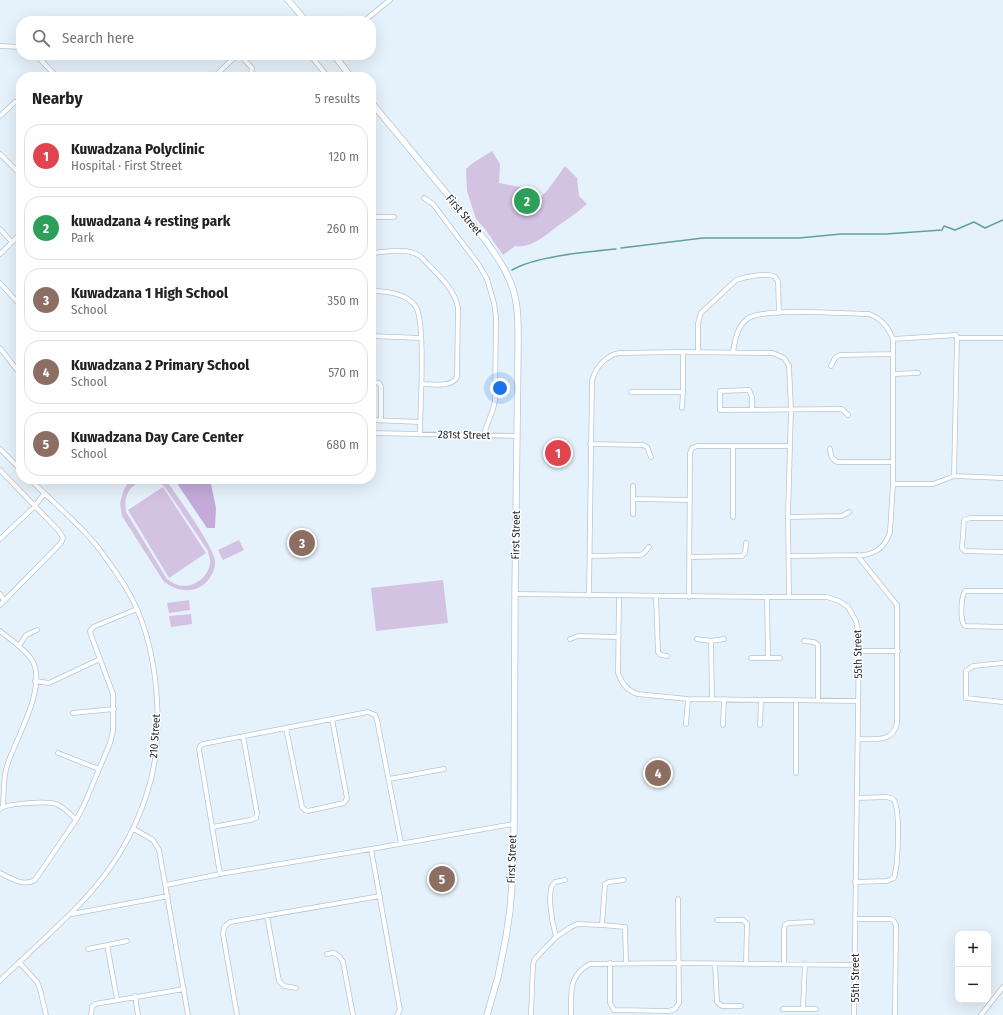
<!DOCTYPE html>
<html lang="en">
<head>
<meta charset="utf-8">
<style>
	:root { --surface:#fff; --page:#f2f2f2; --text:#222; --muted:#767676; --line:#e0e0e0; --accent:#1a73e8 }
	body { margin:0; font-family:"Fira Sans Condensed",sans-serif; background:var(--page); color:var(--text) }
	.controls { position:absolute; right:12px; bottom:12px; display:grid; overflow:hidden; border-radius:8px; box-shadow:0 4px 16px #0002 }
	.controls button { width:36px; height:36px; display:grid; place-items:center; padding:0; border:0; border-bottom:1px solid var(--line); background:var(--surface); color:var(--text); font:20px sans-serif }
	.you { position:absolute; left:500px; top:388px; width:14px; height:14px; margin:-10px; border:3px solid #fff; border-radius:50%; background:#1a73e8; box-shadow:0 0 0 6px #1a73e833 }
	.badge { display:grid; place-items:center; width:26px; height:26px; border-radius:50%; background:var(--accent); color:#fff; font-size:13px; font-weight:700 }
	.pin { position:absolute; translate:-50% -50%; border:2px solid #fff; box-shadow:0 1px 4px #0006 }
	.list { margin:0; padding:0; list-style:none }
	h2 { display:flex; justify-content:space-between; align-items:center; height:52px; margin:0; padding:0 16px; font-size:17px }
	h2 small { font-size:13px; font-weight:400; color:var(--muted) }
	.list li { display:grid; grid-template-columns:26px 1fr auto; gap:12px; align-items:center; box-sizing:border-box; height:64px; margin:0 8px 8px; padding:0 8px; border:1px solid var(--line); border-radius:16px }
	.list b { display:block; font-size:15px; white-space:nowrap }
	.list p { margin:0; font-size:13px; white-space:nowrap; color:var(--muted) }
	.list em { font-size:13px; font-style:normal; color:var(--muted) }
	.icon { flex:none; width:22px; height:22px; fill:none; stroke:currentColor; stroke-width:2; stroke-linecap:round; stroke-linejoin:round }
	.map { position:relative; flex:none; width:1003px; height:1015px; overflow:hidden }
	.search { position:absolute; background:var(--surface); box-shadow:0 4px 16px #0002; left:16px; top:16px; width:360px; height:44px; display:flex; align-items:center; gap:10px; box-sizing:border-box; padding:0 14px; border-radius:16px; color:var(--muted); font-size:15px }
	.panel { position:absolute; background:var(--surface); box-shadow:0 4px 16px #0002; left:16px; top:72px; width:360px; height:412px; border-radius:16px }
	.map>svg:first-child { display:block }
	.green { fill:#d3c2e2; fill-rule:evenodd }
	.forest { fill:#c3aad9 }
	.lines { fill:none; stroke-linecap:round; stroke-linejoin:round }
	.stream { stroke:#60a295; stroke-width:1.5 }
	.street-casing { stroke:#b4c6d6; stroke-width:5.5 }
	.secondary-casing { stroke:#b4c6d6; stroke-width:7 }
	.street { stroke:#fff; stroke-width:4 }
	.secondary { stroke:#fff; stroke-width:5.5 }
	.labels { text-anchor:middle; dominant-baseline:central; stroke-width:3; stroke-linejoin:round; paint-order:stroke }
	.street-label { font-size:11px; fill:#20272d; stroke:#fff }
</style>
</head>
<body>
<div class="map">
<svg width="1003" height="1015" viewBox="0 0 1003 1015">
	<rect width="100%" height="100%" fill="#e6f2fb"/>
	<path class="green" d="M492,151L500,164L499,183L535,190L539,198L547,191L565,166L577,178L579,196L587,204C578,212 569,218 559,225C547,234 532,249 515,246L503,255L485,229L476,219L467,191L466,169C473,162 483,157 492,151Z
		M133,479H163L168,483C178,497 214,547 215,561C216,572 207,584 198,588C185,593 175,589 164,582L122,516L120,503L123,492L127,484ZM148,479L155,480L164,486L208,551C208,554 210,557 210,560C211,577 191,591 175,584C173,583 170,581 167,579L126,512C123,494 130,484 148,479Z
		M163,487L206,553L169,578L128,510Z
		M239,540L244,550L223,560L218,550Z
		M443,580L448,623L376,631L371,588Z
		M189,600L190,610L169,613L167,603Z
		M191,614L192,624L171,627L169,616Z"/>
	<path class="forest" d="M174,479H210L216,508L215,528H207Z"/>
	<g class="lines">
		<path class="stream" d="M621,248L703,238H799L841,234H886L942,230L944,226L955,230L974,222L985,228L1003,220
			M512,270C536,256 587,252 616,249"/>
		<g class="street-casing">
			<path id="street" d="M274,21H281
				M364,21L390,0
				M0,46L21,47
				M36,55L57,77
				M240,55L252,68L251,74L248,77
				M310,55L328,77
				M214,77L237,55
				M0,116L15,102H21
				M371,129L372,131
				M0,154L17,171L21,170
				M424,198L433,204L479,265L487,279L494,303L496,316L495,401L493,409L483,436
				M371,217H394
				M0,229L12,242
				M371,253C387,252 406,247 420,256C435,272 453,286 458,307L457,377C452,388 431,384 421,384
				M0,254L21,233
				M0,283L21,306
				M371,291C386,291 407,293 416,307C426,325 420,409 420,434
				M371,336L421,338
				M957,338H1003
				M893,339L956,335L957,338L954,476
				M0,348L21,375
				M698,352V323L701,313L736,280C745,277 767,272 775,277L778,281L779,313
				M733,352C735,340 737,327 747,319C764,307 845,314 869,314C882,319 888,327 893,339V484L890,532C886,545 877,553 864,555L789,556
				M831,366L835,358L840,355L893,354
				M893,374L918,373
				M374,382L379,383L381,387V420
				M631,392H683V352
				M682,408L683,392
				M752,410V397L749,390L720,391V410C760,410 801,409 842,409L848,415
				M371,420L420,422
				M371,433L517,436
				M590,444L643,445L647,447L651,457
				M733,446V517
				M0,449L21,470
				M830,449C831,455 831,459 837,462H893
				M0,470L59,531L63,538L61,543L0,605
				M893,484H933L954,476L1003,478
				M633,499L690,500
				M633,514V486
				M788,517L842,516L849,512
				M1003,518H970L964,520L962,548L965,551L1003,552
				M0,539L34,507L44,494
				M857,555L897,605V723C893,743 874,739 858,739
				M590,556L640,555L643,554L649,547
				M690,557L742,556L745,553L746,543
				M1003,591H965C961,597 960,619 964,625L966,626L1003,627
				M0,594L4,600
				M515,594L767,597H827L839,601L848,607L856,621L859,635L854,1015
				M589,595L592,381C595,368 605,356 619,353L683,352L773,353L784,358L789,366L791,409L788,517L789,596
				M619,596L618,673C622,684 627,690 637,694L688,699L858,701
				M656,596L658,652L661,655L667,656
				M689,597L690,453L692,448L697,446H789
				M767,597L768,658
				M0,631C11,640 24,648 32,660C48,688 15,739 7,766C3,779 4,793 3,806
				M570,639L578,636L618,637
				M697,639L711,641L724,639
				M711,641L712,699
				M804,641L814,642L818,645V700
				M19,646L26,635L37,630
				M859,651H898
				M751,658H780
				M1003,663L973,666L966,671V698L1003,702
				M35,681L49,683L100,659
				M796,700V773
				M73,713L114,709
				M686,724L688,699
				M723,725L724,699
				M760,725L761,700
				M286,728L302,807L305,810L308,811L344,803L347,798L332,719
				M58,753L99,769
				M389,779L444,769
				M0,809C7,803 47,801 56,804C64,807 70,814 76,820
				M213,827L250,820L256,818L257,813L243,736
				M134,829L153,840L159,850L188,1015
				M0,873C11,878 23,887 35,880L76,820L84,805L110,743L113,731V694L91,635L90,631L93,627L137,609
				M220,874L199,749L200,746L203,744L368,712L375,715L377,720L401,843
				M855,882L887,881L894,878C898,865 901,807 893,799L887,797L857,798
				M166,885L220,874L371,849
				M72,914L168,896
				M267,916L279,981L284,986L296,988
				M855,919H890L893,920L896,925L895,1015
				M717,920H743L747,924L746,963
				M602,925L605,884L609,882L624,880
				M556,937C553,926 545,889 555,882L565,880
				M107,945L117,999
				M88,949L127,941
				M327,954L334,953L340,957L343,962L353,1015
				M19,962L37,982L40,989L46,1015
				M610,963V1003L614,1010L669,1011L675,1009L679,1003L678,899
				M715,964L717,1002L722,1006H741
				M784,964V929L785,925L788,923L812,922
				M0,981C8,972 18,964 26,956C53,930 82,905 104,876C123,851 138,822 147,793C165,740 159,660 137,609C129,591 117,573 105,557C85,528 55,505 30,479
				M135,996L138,1015
				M803,1008L805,964
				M783,1009H816
				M91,1015L92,1007L95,1004L184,989
				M237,1015L223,934L224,927L230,922L380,896
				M397,1015L400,1010L371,849L513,824
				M531,1015L533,964L535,959L556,937L571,927L577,924L602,925L625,927L626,963
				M571,1015C571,994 568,975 590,964L679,963L855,965
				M981,1015L1003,987"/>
		</g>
		<g class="secondary-casing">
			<path id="secondary" d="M288,0L306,21
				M334,55L351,77
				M371,102L486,241C499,259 513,280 516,302C519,318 518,335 518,352L515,594L514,846L512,884L510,910L506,937L498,977L487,1015"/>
		</g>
		<use href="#street" class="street"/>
		<use href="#secondary" class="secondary"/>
	</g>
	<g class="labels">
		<g class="street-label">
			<text transform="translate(464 215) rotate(50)">First Street</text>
			<text transform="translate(464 435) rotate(1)">281st Street</text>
			<text transform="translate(516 535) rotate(-89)">First Street</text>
			<text transform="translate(858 654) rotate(-91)">55th Street</text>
			<text transform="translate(155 736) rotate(-86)">210 Street</text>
			<text transform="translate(512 859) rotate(-88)">First Street</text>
			<text transform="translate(855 978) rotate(-90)">55th Street</text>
		</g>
	</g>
</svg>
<div class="controls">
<button>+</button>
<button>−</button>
</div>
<div class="you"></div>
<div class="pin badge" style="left:558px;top:453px;background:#e0444e">1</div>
<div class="pin badge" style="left:527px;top:201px;background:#2e9e5b">2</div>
<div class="pin badge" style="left:302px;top:543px;background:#8d6e63">3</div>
<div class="pin badge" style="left:658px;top:773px;background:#8d6e63">4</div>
<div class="pin badge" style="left:442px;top:879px;background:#8d6e63">5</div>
<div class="search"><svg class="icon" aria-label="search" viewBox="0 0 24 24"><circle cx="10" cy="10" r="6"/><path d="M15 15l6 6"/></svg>Search here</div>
<section class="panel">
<h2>Nearby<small>5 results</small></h2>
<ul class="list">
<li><span class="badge" style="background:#e0444e">1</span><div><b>Kuwadzana Polyclinic</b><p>Hospital · First Street</p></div><em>120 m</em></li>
<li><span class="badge" style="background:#2e9e5b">2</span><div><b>kuwadzana 4 resting park</b><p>Park</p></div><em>260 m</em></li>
<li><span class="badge" style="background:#8d6e63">3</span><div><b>Kuwadzana 1 High School</b><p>School</p></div><em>350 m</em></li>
<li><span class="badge" style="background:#8d6e63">4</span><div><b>Kuwadzana 2 Primary School</b><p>School</p></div><em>570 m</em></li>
<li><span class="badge" style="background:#8d6e63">5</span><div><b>Kuwadzana Day Care Center</b><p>School</p></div><em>680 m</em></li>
</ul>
</section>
</div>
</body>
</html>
